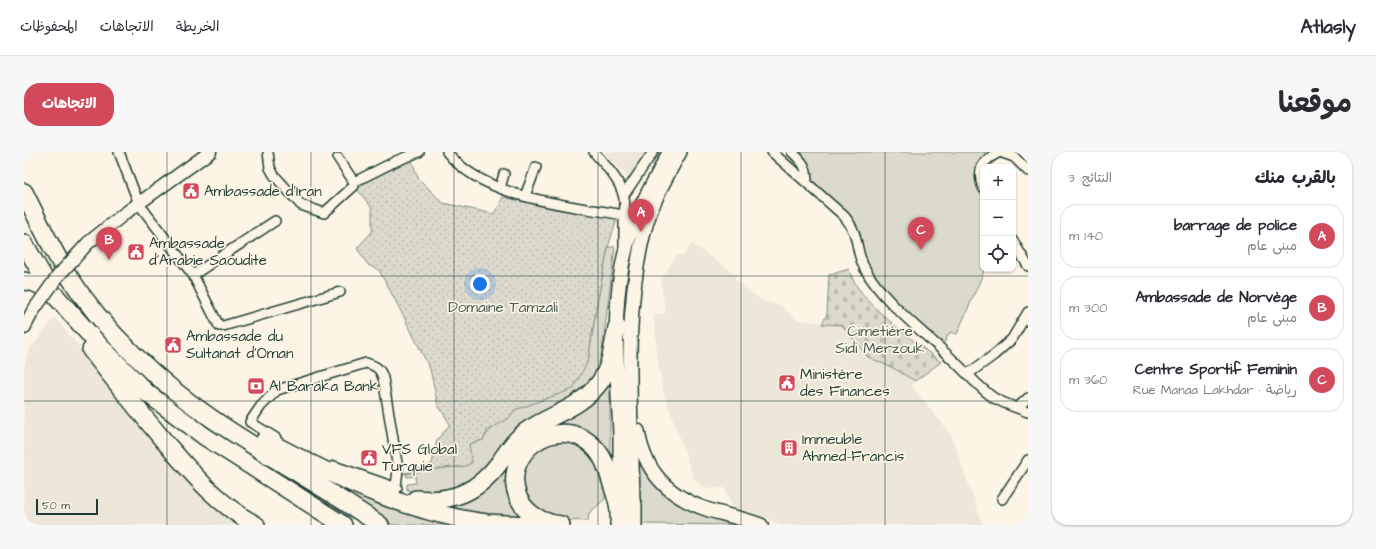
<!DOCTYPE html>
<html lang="ar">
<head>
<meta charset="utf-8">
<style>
	:root { --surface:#fff; --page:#f7f7f7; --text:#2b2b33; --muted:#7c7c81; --line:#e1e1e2; --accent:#d1495b }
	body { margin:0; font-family:"Architects Daughter","Playpen Sans Arabic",sans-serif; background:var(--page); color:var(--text); direction:rtl }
	.controls { position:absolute; right:12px; top:12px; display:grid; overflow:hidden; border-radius:8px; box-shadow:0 1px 3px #0004 }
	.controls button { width:36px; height:36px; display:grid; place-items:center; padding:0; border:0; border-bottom:1px solid var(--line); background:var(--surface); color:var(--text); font:20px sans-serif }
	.scale { position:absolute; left:12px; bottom:10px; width:62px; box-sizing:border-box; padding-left:4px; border:2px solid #1f3d34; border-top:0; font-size:11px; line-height:14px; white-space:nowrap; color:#1f3d34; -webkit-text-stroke:3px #fcf5e5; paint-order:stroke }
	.you { position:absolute; left:456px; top:132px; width:14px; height:14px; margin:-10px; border:3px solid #fff; border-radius:50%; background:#1a73e8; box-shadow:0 0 0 6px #1a73e833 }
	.badge { display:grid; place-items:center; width:26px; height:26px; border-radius:50%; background:var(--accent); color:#fff; font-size:13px; font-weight:700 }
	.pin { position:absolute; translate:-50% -33px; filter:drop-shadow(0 1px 2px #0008) }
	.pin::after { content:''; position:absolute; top:21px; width:14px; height:12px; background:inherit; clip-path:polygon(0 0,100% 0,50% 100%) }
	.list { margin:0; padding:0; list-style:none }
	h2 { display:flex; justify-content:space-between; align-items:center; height:52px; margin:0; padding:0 16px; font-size:17px }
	h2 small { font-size:13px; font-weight:400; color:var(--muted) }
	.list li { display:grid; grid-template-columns:26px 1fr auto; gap:12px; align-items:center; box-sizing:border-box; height:64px; margin:0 8px 8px; padding:0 8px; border:1px solid var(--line); border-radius:16px }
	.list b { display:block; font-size:15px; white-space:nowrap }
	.list p { margin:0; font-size:13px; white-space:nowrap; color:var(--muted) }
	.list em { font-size:13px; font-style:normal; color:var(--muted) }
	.icon { flex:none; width:22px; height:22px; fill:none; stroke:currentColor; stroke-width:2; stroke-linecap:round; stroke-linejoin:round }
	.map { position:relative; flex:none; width:1004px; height:373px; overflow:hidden; direction:ltr; border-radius:16px }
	header { display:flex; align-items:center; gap:24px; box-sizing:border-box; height:56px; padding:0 20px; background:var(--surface); border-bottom:1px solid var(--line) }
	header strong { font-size:19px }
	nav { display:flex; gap:22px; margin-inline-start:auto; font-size:14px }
	.intro { display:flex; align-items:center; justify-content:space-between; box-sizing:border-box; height:96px; padding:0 24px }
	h1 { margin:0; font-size:28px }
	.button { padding:10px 18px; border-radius:16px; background:var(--accent); color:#fff; font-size:14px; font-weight:700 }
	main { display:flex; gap:24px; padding:0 24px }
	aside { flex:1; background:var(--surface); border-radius:16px; box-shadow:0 1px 3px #0004 }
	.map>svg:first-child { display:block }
	.built { fill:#ece7d8 }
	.grass { fill:#dcdacc; stroke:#7e8c80 }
	.cemetery { fill:url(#cemetery-stones); stroke:#7e8c80 }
	.garden { fill:url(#garden-dots); stroke:#7e8c80 }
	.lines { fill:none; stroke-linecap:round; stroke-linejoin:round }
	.minor-casing { stroke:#1f3d34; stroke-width:12 }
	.tertiary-casing { stroke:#1f3d34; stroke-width:15 }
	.secondary-casing { stroke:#1f3d34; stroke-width:16 }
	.motorway-casing { stroke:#1f3d34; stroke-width:20 }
	.minor { stroke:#fcf5e5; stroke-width:9 }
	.tertiary { stroke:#fcf5e5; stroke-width:12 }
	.secondary { stroke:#fcf5e5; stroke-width:13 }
	.motorway { stroke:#fcf5e5; stroke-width:17 }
	.tertiary-bridge-casing { stroke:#1f3d34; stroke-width:15; stroke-linecap:butt }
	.tertiary-bridge { stroke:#fcf5e5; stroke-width:12 }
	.grid { fill:none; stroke:#1f3d34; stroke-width:1; stroke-opacity:0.55 }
	.labels { text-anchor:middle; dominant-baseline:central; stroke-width:3.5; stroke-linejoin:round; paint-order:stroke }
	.poi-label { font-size:15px; fill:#1f3d34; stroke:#fcf5e5; text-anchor:start }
	.park-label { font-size:15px; fill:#455c52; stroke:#fcf5e5 }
</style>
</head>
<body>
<header>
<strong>Atlasly</strong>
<nav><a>الخريطة</a><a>الاتجاهات</a><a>المحفوظات</a></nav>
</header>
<div class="intro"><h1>موقعنا</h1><a class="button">الاتجاهات</a></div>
<main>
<aside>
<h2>بالقرب منك<small>النتائج: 3</small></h2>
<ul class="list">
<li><span class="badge">A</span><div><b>barrage de police</b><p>مبنى عام</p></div><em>140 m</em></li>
<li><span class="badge">B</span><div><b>Ambassade de Norvège</b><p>مبنى عام</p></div><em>300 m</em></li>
<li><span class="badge">C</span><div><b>Centre Sportif Feminin</b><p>رياضة · Rue Manaa Lakhdar</p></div><em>360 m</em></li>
</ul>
</aside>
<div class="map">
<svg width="1004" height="373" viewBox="0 0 1004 373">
	<defs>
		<pattern id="cemetery-stones" width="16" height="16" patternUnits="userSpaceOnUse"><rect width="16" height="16" fill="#dcdacc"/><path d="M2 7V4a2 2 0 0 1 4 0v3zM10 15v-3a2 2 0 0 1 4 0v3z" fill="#bcbcb0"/></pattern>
		<pattern id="garden-dots" width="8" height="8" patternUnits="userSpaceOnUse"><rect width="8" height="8" fill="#dcdacc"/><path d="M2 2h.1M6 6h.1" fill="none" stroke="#bcbcb0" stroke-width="1.8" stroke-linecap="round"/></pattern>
	</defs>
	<rect width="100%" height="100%" fill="#fcf5e5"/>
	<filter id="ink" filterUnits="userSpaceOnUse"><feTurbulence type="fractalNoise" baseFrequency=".025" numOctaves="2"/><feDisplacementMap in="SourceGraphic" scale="8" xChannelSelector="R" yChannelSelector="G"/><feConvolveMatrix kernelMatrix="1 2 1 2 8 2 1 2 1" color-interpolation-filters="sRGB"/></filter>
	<g filter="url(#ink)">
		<path class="built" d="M579,0H624L605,26Z
			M668,92L713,123L711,128L738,149L756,153L773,168L818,173L844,205L871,217L891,229L888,234L927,283L959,373H757L737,363L710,357L700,336L685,337L676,333L670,327L639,239L633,205L630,163L642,161L637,133L638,126L654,102L659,104Z
			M31,165L70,214L218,373H0V216L4,200Z"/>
		<path class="grass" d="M777,0H962L951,14L959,44V117H961L933,182L926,180L920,191L868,152L841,119L830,80L788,35L783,13Z
			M584,95H591L575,223L558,242L494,275L481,287L462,316L453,325L424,340H394L383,338V332L392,331L391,324L383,325L382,321L428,315H439L445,292L459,288C467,272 480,272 491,258L564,209L572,157Z
			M586,221V314L545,277L489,310L512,370L469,365L416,354L475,320Z
			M611,284L636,332L727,373L615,372Z
			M519,289L559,291L581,327V347L565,361L564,369L530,368L504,352L495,321Z
			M279,316L443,373H369Z"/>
		<path class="cemetery" d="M825,117C832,149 891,189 917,210L891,229L871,217L844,205L818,173L798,172L803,162L805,123Z"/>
		<path class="garden" d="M387,6L394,26L419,51L470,62L479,45L593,67L584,95L572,157L564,209L549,237L491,258L484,267L464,278L459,288L445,292L448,311L439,315H428L379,322L408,312L413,288L426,272L414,253L406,217L380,165L355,118L344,113L333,96L348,80V56L333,37L345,28L352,15Z"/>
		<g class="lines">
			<g class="minor-casing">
				<path id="minor" d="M95,0L115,52L169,123L195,174H199L316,140
					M244,0L246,16L250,23L277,53L300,61L330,34V30L314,6
					M423,0C460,47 544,53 600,63C605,36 586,19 570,0
					M748,0L820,64C837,84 830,97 841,117C859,150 902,182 930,209C943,221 955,236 970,246C981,252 993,256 1004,260
					M768,0C779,10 783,15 783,30
					M330,30L372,9L395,0
					M476,36L480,22
					M959,36C952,16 959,8 976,0L990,5L1004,19
					M600,43L629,0
					M501,44L512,15
					M989,89L1004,114
					M600,98V63L604,62
					M169,123L251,69
					M944,222L970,203L988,187L1004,160
					M993,256L1004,246
					M252,286L226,270L237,254L253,238L342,211C352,214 356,216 359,226L374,317L371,344
					M310,314L373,336
					M978,347L1004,308"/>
			</g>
			<g class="tertiary-casing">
				<path id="tertiary" d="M64,91L100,62L186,0
					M0,176L9,159"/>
			</g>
			<g class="secondary-casing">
				<path id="secondary" d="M614,279C620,319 644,344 682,357C700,363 719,366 737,373
					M596,346C596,324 596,303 596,282C593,214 585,142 608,76C617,50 633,25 645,0
					M609,353C608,263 598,168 620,80C627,52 642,25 656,0"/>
			</g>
			<g class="motorway-casing">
				<path id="motorway" d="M0,40C14,68 27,96 44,123C80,179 133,229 187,266C242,304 301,335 356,373
					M0,91L28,140L75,193L123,241L180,284L319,373
					M0,129L11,131L28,140
					M67,198C91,229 115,259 140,289C168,321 194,353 232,373
					M241,288C311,325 383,361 463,371C476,372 489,372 502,373
					M392,347C428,351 454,340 476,310C483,300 490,288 501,280C527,262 556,257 576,230C587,215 589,193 593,175
					M537,373C519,371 504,364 495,347C474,302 533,259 569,294C579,303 583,316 587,329C593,349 596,351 595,373
					M609,373V353"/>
			</g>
			<use href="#minor" class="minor"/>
			<use href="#tertiary" class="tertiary"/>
			<use href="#secondary" class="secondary"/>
			<use href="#motorway" class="motorway"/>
			<g class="tertiary-bridge-casing">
				<path id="tertiary-bridge" d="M9,159L34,124L64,91"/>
			</g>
			<use href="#tertiary-bridge" class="tertiary-bridge"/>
		</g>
	</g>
	<path class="grid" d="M143,0V373M287,0V373M430,0V373M574,0V373M717,0V373M861,0V373M0,124H1004M0,249H1004"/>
	<defs>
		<g id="civic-square" transform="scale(0.9)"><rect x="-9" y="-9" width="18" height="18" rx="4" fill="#d1495b" stroke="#fcf5e5"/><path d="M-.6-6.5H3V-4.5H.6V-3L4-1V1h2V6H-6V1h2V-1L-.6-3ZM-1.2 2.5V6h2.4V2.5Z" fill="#fff"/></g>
		<g id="bank-square" transform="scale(0.9)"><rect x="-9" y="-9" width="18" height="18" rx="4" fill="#d1495b" stroke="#fcf5e5"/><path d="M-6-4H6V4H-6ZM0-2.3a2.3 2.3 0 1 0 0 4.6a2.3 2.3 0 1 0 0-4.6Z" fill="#fff"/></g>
		<g id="building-square" transform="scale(0.9)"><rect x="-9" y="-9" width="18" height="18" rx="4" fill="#d1495b" stroke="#fcf5e5"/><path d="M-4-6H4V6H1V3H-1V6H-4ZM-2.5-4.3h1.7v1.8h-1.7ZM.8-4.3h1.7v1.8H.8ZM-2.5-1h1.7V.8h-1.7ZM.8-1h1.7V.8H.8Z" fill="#fff"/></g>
	</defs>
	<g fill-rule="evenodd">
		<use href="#civic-square" x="167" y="39"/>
		<use href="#civic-square" x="112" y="100"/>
		<use href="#civic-square" x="149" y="193"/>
		<use href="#civic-square" x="763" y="231"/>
		<use href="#bank-square" x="232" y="234"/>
		<use href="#building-square" x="765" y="296"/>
		<use href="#civic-square" x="345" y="306"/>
	</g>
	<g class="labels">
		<g class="poi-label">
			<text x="180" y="39">Ambassade d'Iran</text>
			<text x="125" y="91">Ambassade<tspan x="125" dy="17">d'Arabie Saoudite</tspan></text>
			<text x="162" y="184">Ambassade du<tspan x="162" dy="17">Sultanat d'Oman</tspan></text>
			<text x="776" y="222">Ministère<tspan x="776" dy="17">des Finances</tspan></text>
			<text x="245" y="234">Al Baraka Bank</text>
			<text x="778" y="287">Immeuble<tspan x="778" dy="17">Ahmed-Francis</tspan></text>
			<text x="358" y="297">VFS Global<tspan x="358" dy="17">Turquie</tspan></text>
		</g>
		<g class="park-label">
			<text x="479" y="155">Domaine Tamzali</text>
			<text x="856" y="179">Cimetière<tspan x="856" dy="17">Sidi Merzouk</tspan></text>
		</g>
	</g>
</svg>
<div class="controls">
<button>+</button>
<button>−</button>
<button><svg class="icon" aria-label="locate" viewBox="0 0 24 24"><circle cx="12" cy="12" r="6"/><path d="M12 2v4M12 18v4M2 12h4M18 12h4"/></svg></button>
</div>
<div class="scale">50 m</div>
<div class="you"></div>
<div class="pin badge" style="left:617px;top:80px">A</div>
<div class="pin badge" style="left:85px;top:108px">B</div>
<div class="pin badge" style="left:897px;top:98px">C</div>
</div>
</main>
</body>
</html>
